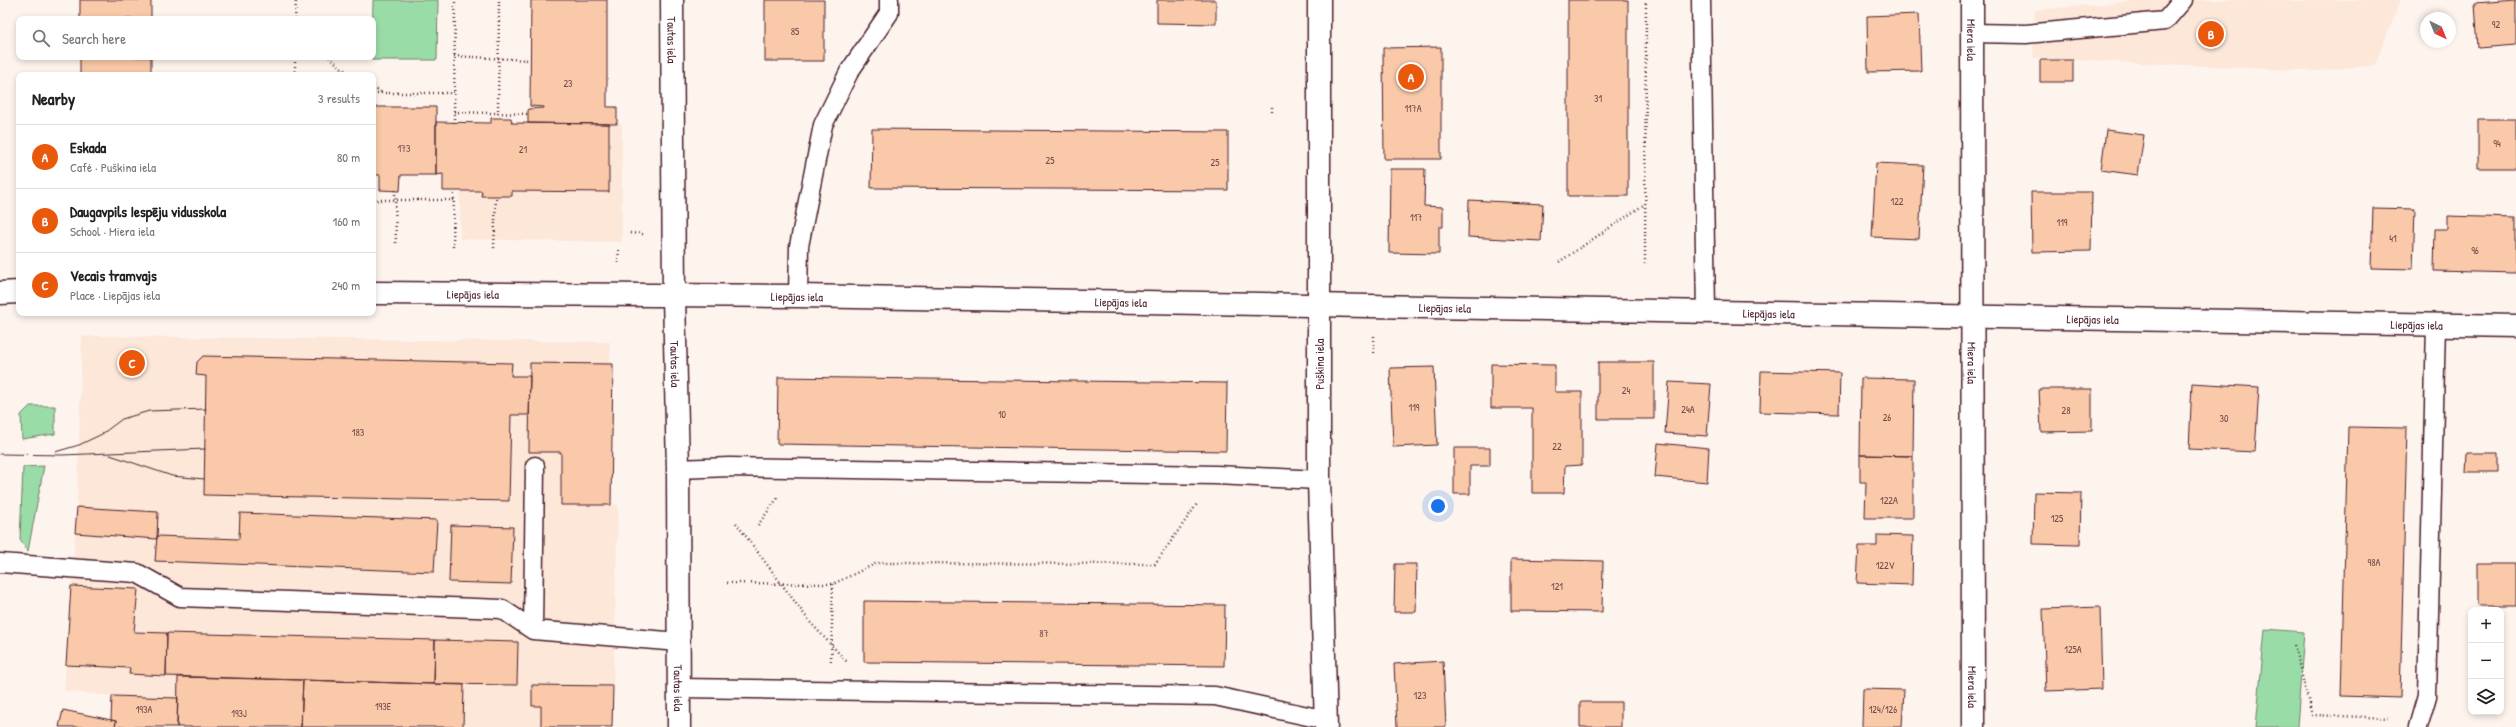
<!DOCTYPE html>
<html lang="en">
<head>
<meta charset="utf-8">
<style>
	:root { --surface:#fff; --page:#f2f2f2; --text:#202124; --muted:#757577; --line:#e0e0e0; --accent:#ea580c }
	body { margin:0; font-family:"Patrick Hand",sans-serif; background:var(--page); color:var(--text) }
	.controls { position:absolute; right:12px; bottom:12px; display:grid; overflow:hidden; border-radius:8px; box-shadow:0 2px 6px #0003 }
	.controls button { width:36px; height:36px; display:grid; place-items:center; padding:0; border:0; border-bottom:1px solid var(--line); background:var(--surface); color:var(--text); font:20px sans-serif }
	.compass { position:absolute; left:2420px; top:12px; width:36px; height:36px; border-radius:50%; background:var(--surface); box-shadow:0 2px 6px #0003; rotate:137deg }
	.you { position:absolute; left:1438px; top:506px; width:14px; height:14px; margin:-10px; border:3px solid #fff; border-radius:50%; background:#1a73e8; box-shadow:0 0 0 6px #1a73e833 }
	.badge { display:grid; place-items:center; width:26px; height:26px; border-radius:50%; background:var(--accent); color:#fff; font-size:13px; font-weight:700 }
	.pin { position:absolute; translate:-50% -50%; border:2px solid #fff; box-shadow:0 1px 4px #0006 }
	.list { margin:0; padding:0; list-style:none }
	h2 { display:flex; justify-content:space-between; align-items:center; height:52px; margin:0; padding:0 16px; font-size:17px }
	h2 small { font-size:13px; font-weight:400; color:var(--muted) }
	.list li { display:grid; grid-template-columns:26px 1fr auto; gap:12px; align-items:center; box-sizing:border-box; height:64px; padding:0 16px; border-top:1px solid var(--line) }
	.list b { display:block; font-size:15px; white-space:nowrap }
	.list p { margin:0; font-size:13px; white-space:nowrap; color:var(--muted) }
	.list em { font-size:13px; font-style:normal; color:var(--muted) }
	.icon { flex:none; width:22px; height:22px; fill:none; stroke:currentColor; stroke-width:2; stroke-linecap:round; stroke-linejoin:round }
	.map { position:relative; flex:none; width:2516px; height:727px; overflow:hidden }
	.search { position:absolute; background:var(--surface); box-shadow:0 2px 6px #0003; left:16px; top:16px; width:360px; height:44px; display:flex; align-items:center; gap:10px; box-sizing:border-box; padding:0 14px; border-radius:8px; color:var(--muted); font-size:15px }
	.panel { position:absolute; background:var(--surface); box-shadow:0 2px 6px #0003; left:16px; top:72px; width:360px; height:244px; border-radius:8px }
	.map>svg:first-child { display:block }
	.built { fill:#fce7d9 }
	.green { fill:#9adca7; stroke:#727e69 }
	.building { fill:#f9c9a9; stroke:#4a1f2b }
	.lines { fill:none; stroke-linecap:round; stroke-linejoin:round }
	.service-casing { stroke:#4a1f2b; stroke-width:21 }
	.minor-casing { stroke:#4a1f2b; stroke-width:25 }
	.path { stroke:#4a1f2b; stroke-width:2.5; stroke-dasharray:1 3; stroke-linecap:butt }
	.service { stroke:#fff; stroke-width:18 }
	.minor { stroke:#fff; stroke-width:22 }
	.tram { stroke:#4a1f2b; stroke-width:1 }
	.labels { text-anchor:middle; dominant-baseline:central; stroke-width:3; stroke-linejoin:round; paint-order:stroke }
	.number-label { font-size:10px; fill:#764a4a }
	.street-label { font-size:12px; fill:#4a1f2b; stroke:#fff }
</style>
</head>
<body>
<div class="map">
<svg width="2516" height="727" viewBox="0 0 2516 727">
	<rect width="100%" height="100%" fill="#fef4ee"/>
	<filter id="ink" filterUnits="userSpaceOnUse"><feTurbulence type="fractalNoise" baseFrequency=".025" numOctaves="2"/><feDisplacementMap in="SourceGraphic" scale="8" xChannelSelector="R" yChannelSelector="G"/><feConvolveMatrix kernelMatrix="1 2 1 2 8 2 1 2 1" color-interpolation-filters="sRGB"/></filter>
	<g filter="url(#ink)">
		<path class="built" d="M2146,0H2401L2375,65L2317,71L2033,58L2035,10Z
			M528,123L622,124V242L460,239V191H443V174L436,175Z
			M82,336L610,342V364H613L611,504L618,505L612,727H59L63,710L111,720L112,696L64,691L77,507Z"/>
		<path class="green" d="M373,0H438L437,60H372Z
			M30,406H55V434L22,439L21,415Z
			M44,466L28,551L20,540L23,467Z
			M2265,629L2304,632L2297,727H2256Z"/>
		<path class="building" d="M80,0H151V19H80Z
			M531,0H607V107H617V124L528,123V109L544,108V107L530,106Z
			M765,0H824V61H765Z
			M1157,0H1216V24L1157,23Z
			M1568,0H1628V196H1568Z
			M2516,0V45L2478,48L2475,3Z
			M1919,14L1921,71L1868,72L1867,16Z
			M1441,47V159H1384L1383,48Z
			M80,57H151V75H80Z
			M2040,60H2073V82H2040Z
			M373,107H436V175H401L400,191L380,190V175H373Z
			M491,118H511L512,123L609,124V192L512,191V196H481L482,191H443V174L436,175V122L491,123Z
			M2478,119H2516V168H2478Z
			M872,129L1228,132V190L871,188Z
			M2106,130L2144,135L2138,175L2101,170Z
			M1876,163L1923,165L1919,239L1872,237Z
			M1390,169H1425L1424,206L1443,207V227H1439V254L1389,253Z
			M2031,192H2092L2091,251L2032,252Z
			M1469,200L1543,204L1541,241L1468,237Z
			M2373,208L2415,209L2413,269L2371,268Z
			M2447,216L2516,218V273L2434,271L2435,229H2447Z
			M203,356L512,363L511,376H530L529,415H511L509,501L204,495L206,376L196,375L197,362Z
			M1598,362H1654V419H1598Z
			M530,363L613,364L611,505H561V452H529Z
			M1491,364L1555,365V392H1582V465L1565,466L1564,493H1532V408H1491Z
			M1434,367L1437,445L1393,447L1390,368Z
			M1761,371L1840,373L1839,414L1760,412Z
			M778,377L1227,383L1226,451L777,444Z
			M1861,378L1914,379L1913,456L1860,455Z
			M1669,382L1711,384L1707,436L1665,433Z
			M2192,383L2259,387L2255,452L2189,449Z
			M2039,389H2092V431L2041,432Z
			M2348,427L2407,428L2400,698L2341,696Z
			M1658,443L1709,448L1707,482L1655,477Z
			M1454,448H1490V466H1470V494H1454Z
			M2467,453H2498V472H2466Z
			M1860,455L1913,456V518H1865L1866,482H1860Z
			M2034,492L2081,493L2080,545L2033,544Z
			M77,507L158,512L157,539L75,533Z
			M240,513L437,520L434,572L155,561L157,536L239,539Z
			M451,525L513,527L511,584L449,582Z
			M1877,535L1913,536L1912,585L1857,583L1859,546H1877Z
			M1511,559L1603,561L1602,612L1511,611Z
			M1395,564H1417L1416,612H1394Z
			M2478,564H2516V605H2478Z
			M71,586L138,589L134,632L167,633L166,676L129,674L130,668L66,665Z
			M864,601L1225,605L1224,666L864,662Z
			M2100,607L2102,689L2046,691L2043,609Z
			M167,633L435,640L434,684L166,676Z
			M435,640L518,642L517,685L434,684Z
			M1443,661L1446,727H1397L1394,664Z
			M178,677L303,680L301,727H177Z
			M303,680L464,685L463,727H301Z
			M532,685L613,686L612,727H541V706H532Z
			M1863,689L1904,690L1902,727H1862Z
			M112,696L178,698L177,727H115L116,721L111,720Z
			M1580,702H1621V727H1580Z
			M63,710L116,721L115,727H59Z"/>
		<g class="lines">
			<g class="service-casing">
				<path id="service" d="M1701,0L1706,312
					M1972,33L2026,34L2165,21L2183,0
					M798,296L799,246L823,125L849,72L889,13V0
					M678,469L729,467L1216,475L1319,480
					M0,563L137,573L180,597L502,609L533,630L679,642
					M533,630L535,466
					M679,688L1215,696L1326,720
					M2418,727L2427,696L2436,325"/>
			</g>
			<g class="minor-casing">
				<g id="minor">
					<path id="s1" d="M672,0L674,296L678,469L679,727"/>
					<path d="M1319,0V480L1326,727"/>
					<path id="s2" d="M1972,0L1973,727"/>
					<path d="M0,293L19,292"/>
					<path id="s3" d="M373,293L798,296L2516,326"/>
				</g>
			</g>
			<path class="path" d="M295,19L296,0
				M454,56L529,60
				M329,57L350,75
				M295,75V57
				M373,88L381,92
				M373,93H454
				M454,112L528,114
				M1272,112V106
				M498,114L499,0
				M454,123L455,0
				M395,190L396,246
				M373,200H454
				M630,233L643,234
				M453,247L454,191
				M494,248L496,196
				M1559,262L1645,204
				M618,263L619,248
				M1645,264L1646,0
				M1374,336V354
				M736,523L810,622L847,662
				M758,525L779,496
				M727,583L833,584L877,563L1155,564L1197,504
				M2294,645L2312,715L2390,718
				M831,661L833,584"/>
			<use href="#service" class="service"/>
			<use href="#minor" class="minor"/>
			<path class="tram" d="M55,452L79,445L102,434L122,419L149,411L206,409
				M0,454L63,455L205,449
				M110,455L172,476L204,479"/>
		</g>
	</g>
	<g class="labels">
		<g class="number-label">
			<text x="2496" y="24">92</text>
			<text x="795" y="31">85</text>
			<text x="568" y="83">23</text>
			<text x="1598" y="98">31</text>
			<text x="1413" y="108">117A</text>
			<text x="2497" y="143">94</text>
			<text x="404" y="148">173</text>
			<text x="523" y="149">21</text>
			<text x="1050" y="160">25</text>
			<text x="1215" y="162">25</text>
			<text x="1897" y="201">122</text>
			<text x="1416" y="217">117</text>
			<text x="2062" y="222">119</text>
			<text x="2393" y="238">41</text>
			<text x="2475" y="250">96</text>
			<text x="1626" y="390">24</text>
			<text x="1414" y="407">119</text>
			<text x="1688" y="409">24A</text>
			<text x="2066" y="410">28</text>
			<text x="1002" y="414">10</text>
			<text x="1887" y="417">26</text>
			<text x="2224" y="418">30</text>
			<text x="358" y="432">183</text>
			<text x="1557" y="446">22</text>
			<text x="1889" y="500">122A</text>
			<text x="2057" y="518">125</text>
			<text x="2374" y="562">98A</text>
			<text x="1885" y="565">122V</text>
			<text x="1557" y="586">121</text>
			<text x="1044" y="633">87</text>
			<text x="2073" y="649">125A</text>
			<text x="1420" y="695">123</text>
			<text x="383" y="706">193E</text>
			<text x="144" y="709">193A</text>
			<text x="1883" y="709">124/126</text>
			<text x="239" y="713">193J</text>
		</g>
		<g class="street-label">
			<text stroke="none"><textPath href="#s1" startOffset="40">Tautas iela</textPath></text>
			<text stroke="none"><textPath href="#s2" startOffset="40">Miera iela</textPath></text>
			<text stroke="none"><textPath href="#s3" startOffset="100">Liepājas iela</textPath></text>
			<text stroke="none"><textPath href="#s3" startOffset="424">Liepājas iela</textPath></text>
			<text stroke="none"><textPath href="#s3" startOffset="748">Liepājas iela</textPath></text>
			<text stroke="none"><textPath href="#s3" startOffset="1072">Liepājas iela</textPath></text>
			<text stroke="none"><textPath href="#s3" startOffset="1396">Liepājas iela</textPath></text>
			<text stroke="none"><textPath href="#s3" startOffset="1720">Liepājas iela</textPath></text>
			<text stroke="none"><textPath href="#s3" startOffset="2044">Liepājas iela</textPath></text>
			<text stroke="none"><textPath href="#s2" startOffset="363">Miera iela</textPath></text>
			<text stroke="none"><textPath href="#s1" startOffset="364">Tautas iela</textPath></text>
			<text transform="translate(1319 364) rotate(-90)">Puškina iela</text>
			<text stroke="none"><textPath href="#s1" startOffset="688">Tautas iela</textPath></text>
			<text stroke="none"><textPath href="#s2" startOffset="687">Miera iela</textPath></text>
		</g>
	</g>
</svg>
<div class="controls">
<button>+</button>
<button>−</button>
<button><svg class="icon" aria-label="layers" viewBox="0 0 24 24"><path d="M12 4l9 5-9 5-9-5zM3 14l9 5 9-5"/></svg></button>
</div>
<svg class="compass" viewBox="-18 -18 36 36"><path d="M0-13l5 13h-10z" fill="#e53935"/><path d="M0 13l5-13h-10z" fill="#757577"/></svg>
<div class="you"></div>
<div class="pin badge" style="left:1411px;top:77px">A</div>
<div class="pin badge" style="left:2211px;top:34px">B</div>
<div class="pin badge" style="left:132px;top:363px">C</div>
<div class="search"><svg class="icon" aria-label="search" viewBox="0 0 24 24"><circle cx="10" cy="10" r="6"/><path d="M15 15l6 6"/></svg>Search here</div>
<section class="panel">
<h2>Nearby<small>3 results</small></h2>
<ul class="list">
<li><span class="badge">A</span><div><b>Eskada</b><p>Café · Puškina iela</p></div><em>80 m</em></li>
<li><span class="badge">B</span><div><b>Daugavpils Iespēju vidusskola</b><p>School · Miera iela</p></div><em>160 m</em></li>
<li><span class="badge">C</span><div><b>Vecais tramvajs</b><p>Place · Liepājas iela</p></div><em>240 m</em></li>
</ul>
</section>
</div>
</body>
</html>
